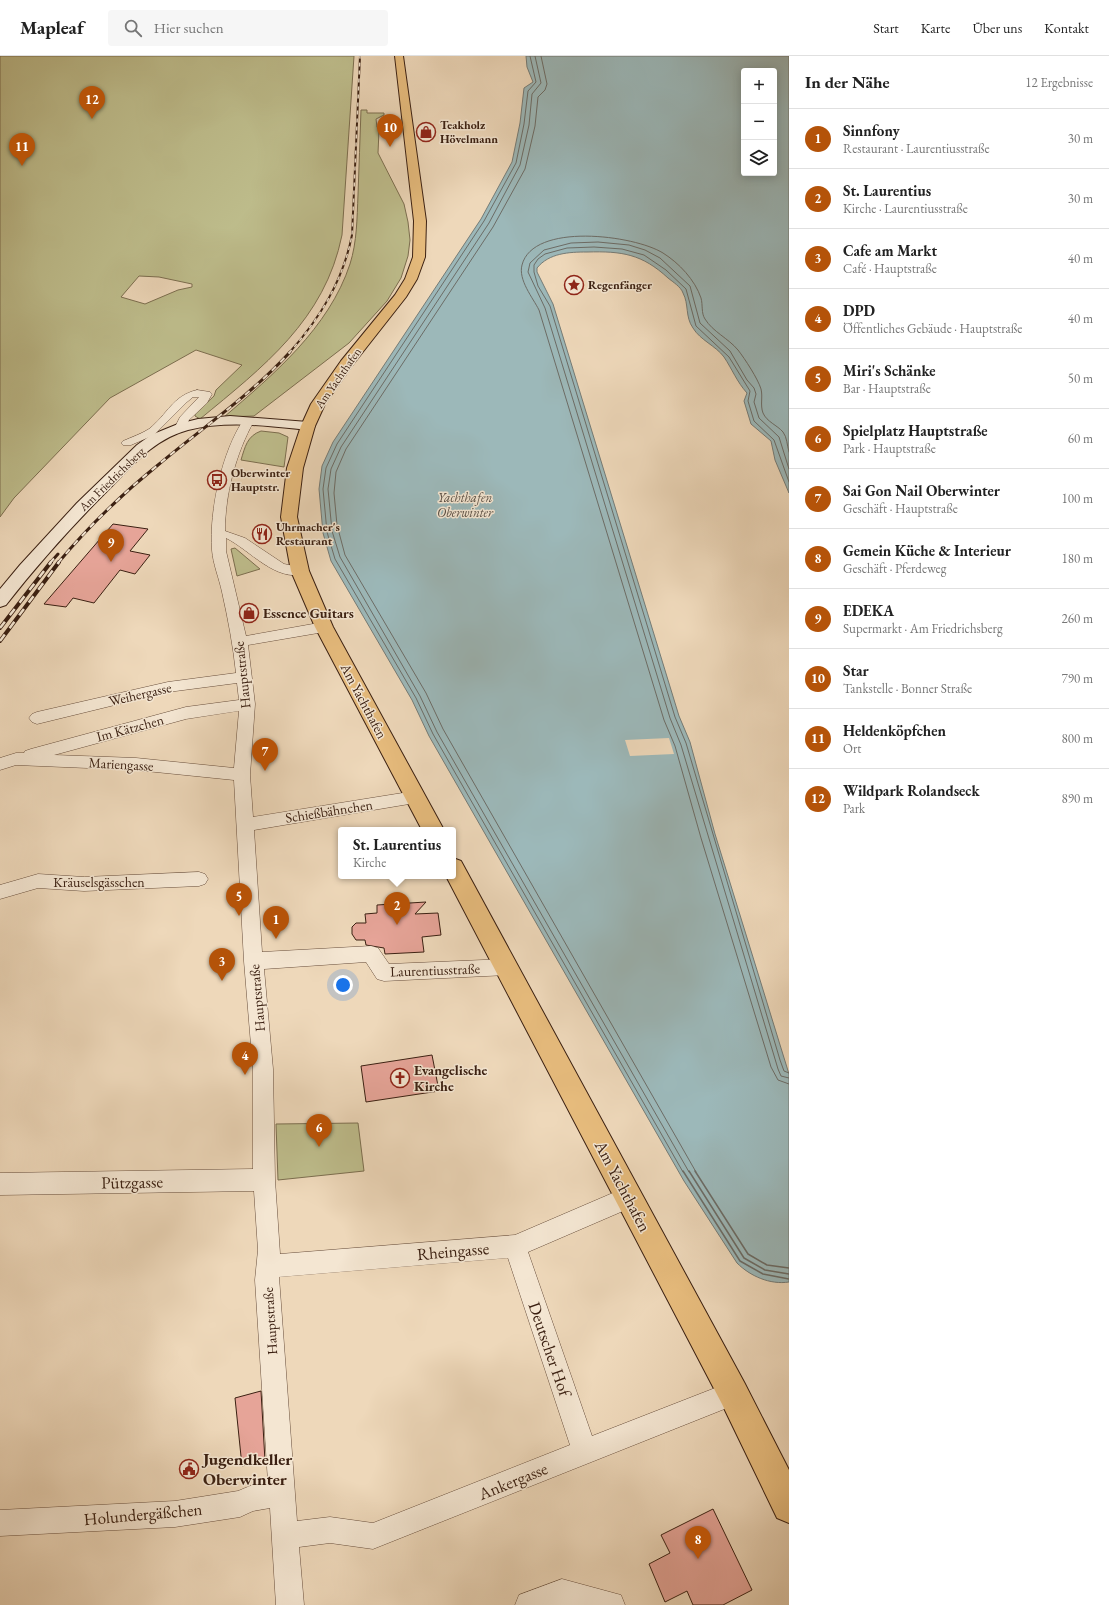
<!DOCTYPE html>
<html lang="de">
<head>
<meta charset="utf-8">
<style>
	:root { --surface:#fff; --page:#f6f6f6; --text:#222; --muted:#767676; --line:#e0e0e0; --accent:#b45309 }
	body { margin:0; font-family:"EB Garamond",serif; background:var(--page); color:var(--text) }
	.controls { position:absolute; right:12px; top:12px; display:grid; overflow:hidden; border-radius:4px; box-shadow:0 2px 10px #0003 }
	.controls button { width:36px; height:36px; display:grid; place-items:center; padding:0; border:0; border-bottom:1px solid var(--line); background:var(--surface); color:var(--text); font:20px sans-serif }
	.you { position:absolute; left:343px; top:929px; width:14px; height:14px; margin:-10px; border:3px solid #fff; border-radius:50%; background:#1a73e8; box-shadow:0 0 0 6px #1a73e833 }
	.badge { display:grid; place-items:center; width:26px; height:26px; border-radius:50%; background:var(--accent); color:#fff; font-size:13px; font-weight:700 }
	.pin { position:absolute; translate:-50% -33px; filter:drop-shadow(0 1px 2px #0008) }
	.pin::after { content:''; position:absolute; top:21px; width:14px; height:12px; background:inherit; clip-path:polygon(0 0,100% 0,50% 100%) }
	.popup { position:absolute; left:338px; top:771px; width:118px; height:52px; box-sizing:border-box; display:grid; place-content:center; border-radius:4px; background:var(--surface); filter:drop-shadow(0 1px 3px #0005); font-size:13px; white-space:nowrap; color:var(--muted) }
	.popup b { font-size:15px; color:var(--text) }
	.popup::after { content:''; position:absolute; left:50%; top:100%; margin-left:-8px; border:8px solid transparent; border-top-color:var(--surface) }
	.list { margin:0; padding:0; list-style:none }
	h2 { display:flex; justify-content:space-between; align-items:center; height:52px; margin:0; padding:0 16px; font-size:17px }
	h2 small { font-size:13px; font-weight:400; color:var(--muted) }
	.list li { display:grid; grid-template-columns:26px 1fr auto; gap:12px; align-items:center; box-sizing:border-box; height:60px; padding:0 16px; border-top:1px solid var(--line) }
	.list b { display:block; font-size:15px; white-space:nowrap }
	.list p { margin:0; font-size:13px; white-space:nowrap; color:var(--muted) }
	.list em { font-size:13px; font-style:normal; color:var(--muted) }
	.icon { flex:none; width:22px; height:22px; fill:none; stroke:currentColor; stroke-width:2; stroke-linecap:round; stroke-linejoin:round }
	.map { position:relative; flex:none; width:789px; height:1549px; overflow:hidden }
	header { display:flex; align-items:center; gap:24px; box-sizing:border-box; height:56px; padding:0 20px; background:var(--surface); border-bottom:1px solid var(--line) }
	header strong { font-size:19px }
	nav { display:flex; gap:22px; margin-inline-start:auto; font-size:14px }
	.search { width:280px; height:36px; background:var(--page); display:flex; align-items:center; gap:10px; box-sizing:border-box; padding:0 14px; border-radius:4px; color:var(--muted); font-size:15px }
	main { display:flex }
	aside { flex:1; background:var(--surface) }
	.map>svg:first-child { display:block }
	.green { fill:#bebd8c; stroke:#7c6e4f; fill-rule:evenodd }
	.water { fill:#9cb8b9; stroke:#757b76; fill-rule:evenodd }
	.pier { fill:#eed8ba }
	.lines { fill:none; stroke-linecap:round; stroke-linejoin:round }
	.shore-far1 { stroke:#6c6c66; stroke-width:1 }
	.shore { stroke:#6c6c66; stroke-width:1.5 }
	.building { fill:#e6a498; stroke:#3b2012 }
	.street-casing { stroke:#684e3c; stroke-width:1 }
	.secondary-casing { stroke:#3b2012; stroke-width:2 }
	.primary-casing { stroke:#3b2012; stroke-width:2 }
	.street { fill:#f4e6d2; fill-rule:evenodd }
	.secondary { fill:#f4e6d2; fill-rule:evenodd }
	.primary { fill:#e7bc7d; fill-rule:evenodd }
	.rail-far2-casing { stroke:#3b2012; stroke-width:2 }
	.rail-far1-casing { stroke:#3b2012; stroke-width:3 }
	.rail-casing { stroke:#3b2012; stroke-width:4 }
	.rail-far2 { stroke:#f4e6d2; stroke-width:1.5; stroke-dasharray:4; stroke-linecap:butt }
	.rail-far1 { stroke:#f4e6d2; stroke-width:2; stroke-dasharray:6; stroke-linecap:butt }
	.rail { stroke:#f4e6d2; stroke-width:2.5; stroke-dasharray:8; stroke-linecap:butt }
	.labels { text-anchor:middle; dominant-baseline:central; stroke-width:3; stroke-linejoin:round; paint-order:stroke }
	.far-poi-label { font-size:12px; font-weight:bold; fill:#3b2012; stroke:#f4e6d2; text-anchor:start }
	.far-street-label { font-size:12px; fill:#3b2012; stroke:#f4e6d2 }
	.far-water-label { font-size:13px; font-style:italic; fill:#584e44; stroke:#f4e6d2 }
	.poi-label { font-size:14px; font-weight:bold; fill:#3b2012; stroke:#f4e6d2; text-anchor:start }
	.street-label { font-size:14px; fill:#3b2012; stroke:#f4e6d2 }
	.near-street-label { font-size:17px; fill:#3b2012; stroke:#f4e6d2 }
	.near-poi-label { font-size:17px; font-weight:bold; fill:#3b2012; stroke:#f4e6d2; text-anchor:start }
</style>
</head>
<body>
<header>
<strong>Mapleaf</strong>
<div class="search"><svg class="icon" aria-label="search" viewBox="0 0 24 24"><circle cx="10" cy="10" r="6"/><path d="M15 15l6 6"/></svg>Hier suchen</div>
<nav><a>Start</a><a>Karte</a><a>Über uns</a><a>Kontakt</a></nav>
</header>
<main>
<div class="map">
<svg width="789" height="1549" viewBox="0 0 789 1549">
	<rect width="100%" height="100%" fill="#eed8ba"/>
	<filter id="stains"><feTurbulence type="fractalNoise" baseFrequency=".005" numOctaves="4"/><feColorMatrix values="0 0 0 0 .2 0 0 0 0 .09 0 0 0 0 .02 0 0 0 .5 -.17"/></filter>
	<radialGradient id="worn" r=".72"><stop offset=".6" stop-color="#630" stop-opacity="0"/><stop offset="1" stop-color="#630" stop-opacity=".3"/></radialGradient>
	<path class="green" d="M0,0H354L342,179C325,264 263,311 200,363L195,360V358L214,340L216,334L242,309L196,294L110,342L14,442L0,461ZM139,220L159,221L192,228V231L178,234L145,248L121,241Z
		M361,54H367V57H384V59L376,63L377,71L379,74L378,97L404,148L408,166L410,184L408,200L401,222L387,245L349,287L254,360L224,361C273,319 329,272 350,208C357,186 357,162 358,139C359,111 360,82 361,54Z
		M261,375L279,377L288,381L284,411L241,404C245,391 247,380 261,375Z
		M235,492L260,513L237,520L231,493Z
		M358,1067L364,1115L278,1124L276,1068Z"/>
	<path class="water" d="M526,0H789V437L775,404L771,385L751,368L744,345L747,337C737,326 732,313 724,301C716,290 700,284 693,272C685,261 689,248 683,237C681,231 673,226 668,222C642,198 622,195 587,196C569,196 549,197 537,212V216L553,248L679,660L690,686L715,778L789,1018V1226C770,1229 750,1220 737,1207L684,1125L429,680L412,644L331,505L323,477L319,433L322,410L333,386L481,163L512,106L520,67L524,32L533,26L527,11ZM744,15H774V117H744Z"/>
	<path class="pier" d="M669,682L674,698L630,700L625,684Z"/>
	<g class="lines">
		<path class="shore-far1" d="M530,0L536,26L528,35L524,68L516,107L484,165L337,388L326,412L323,433L327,476L335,503L416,642L433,678L683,1116
			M535,0L541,27L532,38L529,69L520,109L489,167L341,391L331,413L328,433L332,475L340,501L420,640L437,676L689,1116
			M541,0L547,28L545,34L538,41L535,70L525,113L493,171L346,393L336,416L334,437L337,469L345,499L426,637L443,673L696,1116
			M789,396C787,389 787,381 783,376C777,369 767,366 763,357C760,349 763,341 761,333C758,323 745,303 738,294C728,282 713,276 705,263C701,257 703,249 701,242C695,224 679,207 663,197C634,179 533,166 522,209C518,224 533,242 539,254L664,664L675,690L701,782L771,1011L778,1024L789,1028
			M789,413L779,381L759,362L754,346L756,338L754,332L747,324L730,295L700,267L690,230L660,202L645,194L629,189L598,186L571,187L544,194L530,207L528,216L545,252L670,662L681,689L778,1013L781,1020L789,1022
			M789,426L774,384L754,365L748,345L750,335L729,301L696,270L686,233L666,214L644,199L622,193L594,191L567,192L545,198L538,203L534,209V216L538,230L550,250L675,661L686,687L780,1004L784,1015L789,1017"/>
		<path class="shore" d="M683,1115L740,1205L763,1218L789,1223
			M689,1115L744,1202L765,1214L789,1218
			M695,1115L748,1198L767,1209L789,1212"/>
	</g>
	<path class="building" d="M113,468L148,473L130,495L150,499L135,518L120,514L94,547L73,542L66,551L44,548Z
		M426,846L415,858L438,857L441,879L422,881L424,896L385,898L384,892L366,889L365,884H356L352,878V871L356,867H366L365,858L377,857V849Z
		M432,999L439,1035L366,1046L361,1010Z
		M261,1335L265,1405L242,1410L235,1342Z
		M713,1453L752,1534L723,1549H693L687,1535L665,1546L649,1508L670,1497L661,1479Z"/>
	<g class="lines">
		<g class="street-casing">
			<path id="street" d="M197,334L210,336L212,338L207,347L189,364L185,373L181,374L175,371L180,361L199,341H193L187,346L154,379L131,389H123L121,387L123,385C132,381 141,378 149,373C168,358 172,340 197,334Z
				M248,362L254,365C236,397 225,438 225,475L245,482L284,508L305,512L307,515L305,518C275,526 250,494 226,482V495L246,580L324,566L329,568L331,571L329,574L324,576L248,589L255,648L250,719L253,761L415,735L421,737L423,741L421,745L415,747L254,774L262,896L371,890L378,892L389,908L507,903L514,905L516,911L514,917L507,919L384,925L377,923L366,906L264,913L273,1013L275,1124L280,1198L515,1179L629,1130L637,1133L640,1141L637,1149L528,1196L592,1380L733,1325L742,1328L745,1337L742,1346L373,1493L330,1487L299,1491L304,1549H276L270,1452L253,1455L240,1461L175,1471L0,1480V1454L175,1445L238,1435L250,1430L268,1426L255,1224L258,1194L254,1135L0,1139V1117L253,1113V1013L244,905L234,724L136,714L16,709L0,714V702L16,697H24L25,695L31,693L186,651L239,644L237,627L168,636L37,668L32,666L29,662L32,658L37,656L168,626L236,617C233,589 228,563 222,536C219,522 213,508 212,494C209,455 222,395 244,363ZM239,655L234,712L136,702L54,699L186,663ZM508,1202L570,1389L373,1467L330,1461L297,1465L279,1221Z
				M199,816L205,818L208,823L205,828L199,830L84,835L38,832L0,843V829L38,818L84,821Z
				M562,1523L621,1539L625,1549H515L519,1539Z"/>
		</g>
		<g class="secondary-casing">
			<path id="secondary" d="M230,360L308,366L313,367L315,370L313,373L308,374C269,370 227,364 188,374C154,383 132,410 109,433C72,470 38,508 6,549L0,551V533L20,509L77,447L137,389L151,379L178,368L198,363Z"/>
		</g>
		<g class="primary-casing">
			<path id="primary" d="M395,0H403L426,165L425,201L417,223L406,241L351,311L325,348L315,370L303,412L297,461L309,515L333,571L444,774H422L315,571L291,515L281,461L287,412L301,370L311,348L341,305L395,239L405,223L413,201L414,165Z
				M453,802L461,805L744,1326L789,1414V1467L777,1462L722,1348L446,820H453Z"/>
		</g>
		<use href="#street" class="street"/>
		<use href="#secondary" class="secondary"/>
		<use href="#primary" class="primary"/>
		<g class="rail-far2-casing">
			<path id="rail-far2" d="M289,297C320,262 343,225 352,179L360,0"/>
		</g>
		<g class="rail-far1-casing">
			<path id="rail-far1" d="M50,507L58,498
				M58,507C88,471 122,438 158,409C202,372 251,339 290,296"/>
		</g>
		<g class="rail-casing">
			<path id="rail" d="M0,572L51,506
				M0,585L59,506"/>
		</g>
		<use href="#rail-far2" class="rail-far2"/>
		<use href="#rail-far1" class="rail-far1"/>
		<use href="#rail" class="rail"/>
	</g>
	<defs>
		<g id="shop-ring" transform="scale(1)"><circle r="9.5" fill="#f4e6d2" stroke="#8f2418" stroke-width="1.5"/><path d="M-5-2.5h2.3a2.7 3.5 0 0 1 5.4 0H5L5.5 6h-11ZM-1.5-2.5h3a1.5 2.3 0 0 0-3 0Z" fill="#8f2418"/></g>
		<g id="sight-ring" transform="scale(1)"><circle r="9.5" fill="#f4e6d2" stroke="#8f2418" stroke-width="1.5"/><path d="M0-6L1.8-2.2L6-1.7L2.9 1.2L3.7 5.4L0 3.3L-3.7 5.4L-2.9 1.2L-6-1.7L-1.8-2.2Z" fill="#8f2418"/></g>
		<g id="bus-ring" transform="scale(1)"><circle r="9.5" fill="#f4e6d2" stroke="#8f2418" stroke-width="1.5"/><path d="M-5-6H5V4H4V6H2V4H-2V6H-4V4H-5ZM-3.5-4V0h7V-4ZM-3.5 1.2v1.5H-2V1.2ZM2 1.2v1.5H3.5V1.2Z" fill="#8f2418"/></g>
		<g id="restaurant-ring" transform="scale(1)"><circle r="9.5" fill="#f4e6d2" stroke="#8f2418" stroke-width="1.5"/><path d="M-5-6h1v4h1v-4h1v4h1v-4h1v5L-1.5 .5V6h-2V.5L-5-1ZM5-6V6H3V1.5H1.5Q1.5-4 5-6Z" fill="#8f2418"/></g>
		<g id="church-ring" transform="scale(1)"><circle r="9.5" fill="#f4e6d2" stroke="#8f2418" stroke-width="1.5"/><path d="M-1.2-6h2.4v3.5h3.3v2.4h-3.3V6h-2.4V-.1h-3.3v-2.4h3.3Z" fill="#8f2418"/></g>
		<g id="civic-ring" transform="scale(1)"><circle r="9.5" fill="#f4e6d2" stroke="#8f2418" stroke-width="1.5"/><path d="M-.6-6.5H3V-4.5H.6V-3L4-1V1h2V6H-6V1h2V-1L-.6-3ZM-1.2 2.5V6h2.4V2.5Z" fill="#8f2418"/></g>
	</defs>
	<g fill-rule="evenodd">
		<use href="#shop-ring" x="426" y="76"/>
		<use href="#sight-ring" x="574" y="229"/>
		<use href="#bus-ring" x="217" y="424"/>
		<use href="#restaurant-ring" x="262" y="478"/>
		<use href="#shop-ring" x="249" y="557"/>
		<use href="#church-ring" x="400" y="1022"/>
		<use href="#civic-ring" x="189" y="1413"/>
	</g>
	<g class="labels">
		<g class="far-poi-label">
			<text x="440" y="69">Teakholz<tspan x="440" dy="14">Hövelmann</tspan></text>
			<text x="588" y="229">Regenfänger</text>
			<text x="231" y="417">Oberwinter<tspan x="231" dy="14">Hauptstr.</tspan></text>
			<text x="276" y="471">Uhrmacher's<tspan x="276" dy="14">Restaurant</tspan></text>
		</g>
		<g class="far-street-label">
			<text transform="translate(338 322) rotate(-55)">Am Yachthafen</text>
			<text transform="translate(112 423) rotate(-44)">Am Friedrichsberg</text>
		</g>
		<g class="far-water-label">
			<text x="465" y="441">Yachthafen<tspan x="465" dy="15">Oberwinter</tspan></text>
		</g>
		<g class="poi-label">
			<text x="263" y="557">Essence Guitars</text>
			<text x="414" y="1014">Evangelische<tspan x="414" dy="16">Kirche</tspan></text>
		</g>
		<g class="street-label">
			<text transform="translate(242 619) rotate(-96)">Hauptstraße</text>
			<text transform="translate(140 638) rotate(-13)">Weihergasse</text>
			<text transform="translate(364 645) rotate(62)">Am Yachthafen</text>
			<text transform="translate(130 672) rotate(-15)">Im Kätzchen</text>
			<text transform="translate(121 708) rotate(3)">Mariengasse</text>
			<text transform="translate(329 755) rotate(-9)">Schießbähnchen</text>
			<text x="99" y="826">Kräuselsgässchen</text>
			<text transform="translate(435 914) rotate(-2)">Laurentiusstraße</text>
			<text transform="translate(257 942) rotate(-95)">Hauptstraße</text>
			<text transform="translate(270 1265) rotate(-94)">Hauptstraße</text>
		</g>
		<g class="near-street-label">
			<text transform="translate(132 1126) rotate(-1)">Pützgasse</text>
			<text transform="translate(623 1130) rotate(62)">Am Yachthafen</text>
			<text transform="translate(453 1195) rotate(-5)">Rheingasse</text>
			<text transform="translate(550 1293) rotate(71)">Deutscher Hof</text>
			<text transform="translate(513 1425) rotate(-22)">Ankergasse</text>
			<text transform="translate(143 1458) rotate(-5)">Holundergäßchen</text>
		</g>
		<g class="near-poi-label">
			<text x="203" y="1403">Jugendkeller<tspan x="203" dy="20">Oberwinter</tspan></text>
		</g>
	</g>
	<rect width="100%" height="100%" filter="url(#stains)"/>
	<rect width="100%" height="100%" fill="url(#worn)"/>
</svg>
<div class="controls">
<button>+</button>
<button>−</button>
<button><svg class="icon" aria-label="layers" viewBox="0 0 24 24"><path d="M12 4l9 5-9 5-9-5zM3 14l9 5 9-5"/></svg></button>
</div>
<div class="you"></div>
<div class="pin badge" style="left:276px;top:883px">1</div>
<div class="pin badge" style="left:397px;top:869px">2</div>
<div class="popup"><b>St. Laurentius</b>Kirche</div>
<div class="pin badge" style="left:222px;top:925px">3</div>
<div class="pin badge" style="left:245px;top:1019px">4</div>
<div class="pin badge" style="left:239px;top:860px">5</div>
<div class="pin badge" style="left:319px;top:1091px">6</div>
<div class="pin badge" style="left:265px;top:715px">7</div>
<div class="pin badge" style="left:698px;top:1503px">8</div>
<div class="pin badge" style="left:111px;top:506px">9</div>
<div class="pin badge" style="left:390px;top:91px">10</div>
<div class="pin badge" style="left:22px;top:110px">11</div>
<div class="pin badge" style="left:92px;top:63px">12</div>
</div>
<aside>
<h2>In der Nähe<small>12 Ergebnisse</small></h2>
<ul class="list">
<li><span class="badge">1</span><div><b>Sinnfony</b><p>Restaurant · Laurentiusstraße</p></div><em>30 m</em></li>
<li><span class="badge">2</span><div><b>St. Laurentius</b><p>Kirche · Laurentiusstraße</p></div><em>30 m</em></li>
<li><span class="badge">3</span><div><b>Cafe am Markt</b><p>Café · Hauptstraße</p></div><em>40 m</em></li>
<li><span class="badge">4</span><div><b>DPD</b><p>Öffentliches Gebäude · Hauptstraße</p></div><em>40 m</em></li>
<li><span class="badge">5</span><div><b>Miri's Schänke</b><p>Bar · Hauptstraße</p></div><em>50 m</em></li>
<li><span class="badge">6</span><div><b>Spielplatz Hauptstraße</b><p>Park · Hauptstraße</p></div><em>60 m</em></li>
<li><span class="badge">7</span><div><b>Sai Gon Nail Oberwinter</b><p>Geschäft · Hauptstraße</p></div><em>100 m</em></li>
<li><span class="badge">8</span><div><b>Gemein Küche &amp; Interieur</b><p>Geschäft · Pferdeweg</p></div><em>180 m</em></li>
<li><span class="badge">9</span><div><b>EDEKA</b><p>Supermarkt · Am Friedrichsberg</p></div><em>260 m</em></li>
<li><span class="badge">10</span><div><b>Star</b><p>Tankstelle · Bonner Straße</p></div><em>790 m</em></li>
<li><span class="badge">11</span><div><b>Heldenköpfchen</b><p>Ort</p></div><em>800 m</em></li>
<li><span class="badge">12</span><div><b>Wildpark Rolandseck</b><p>Park</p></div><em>890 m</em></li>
</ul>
</aside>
</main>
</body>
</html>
